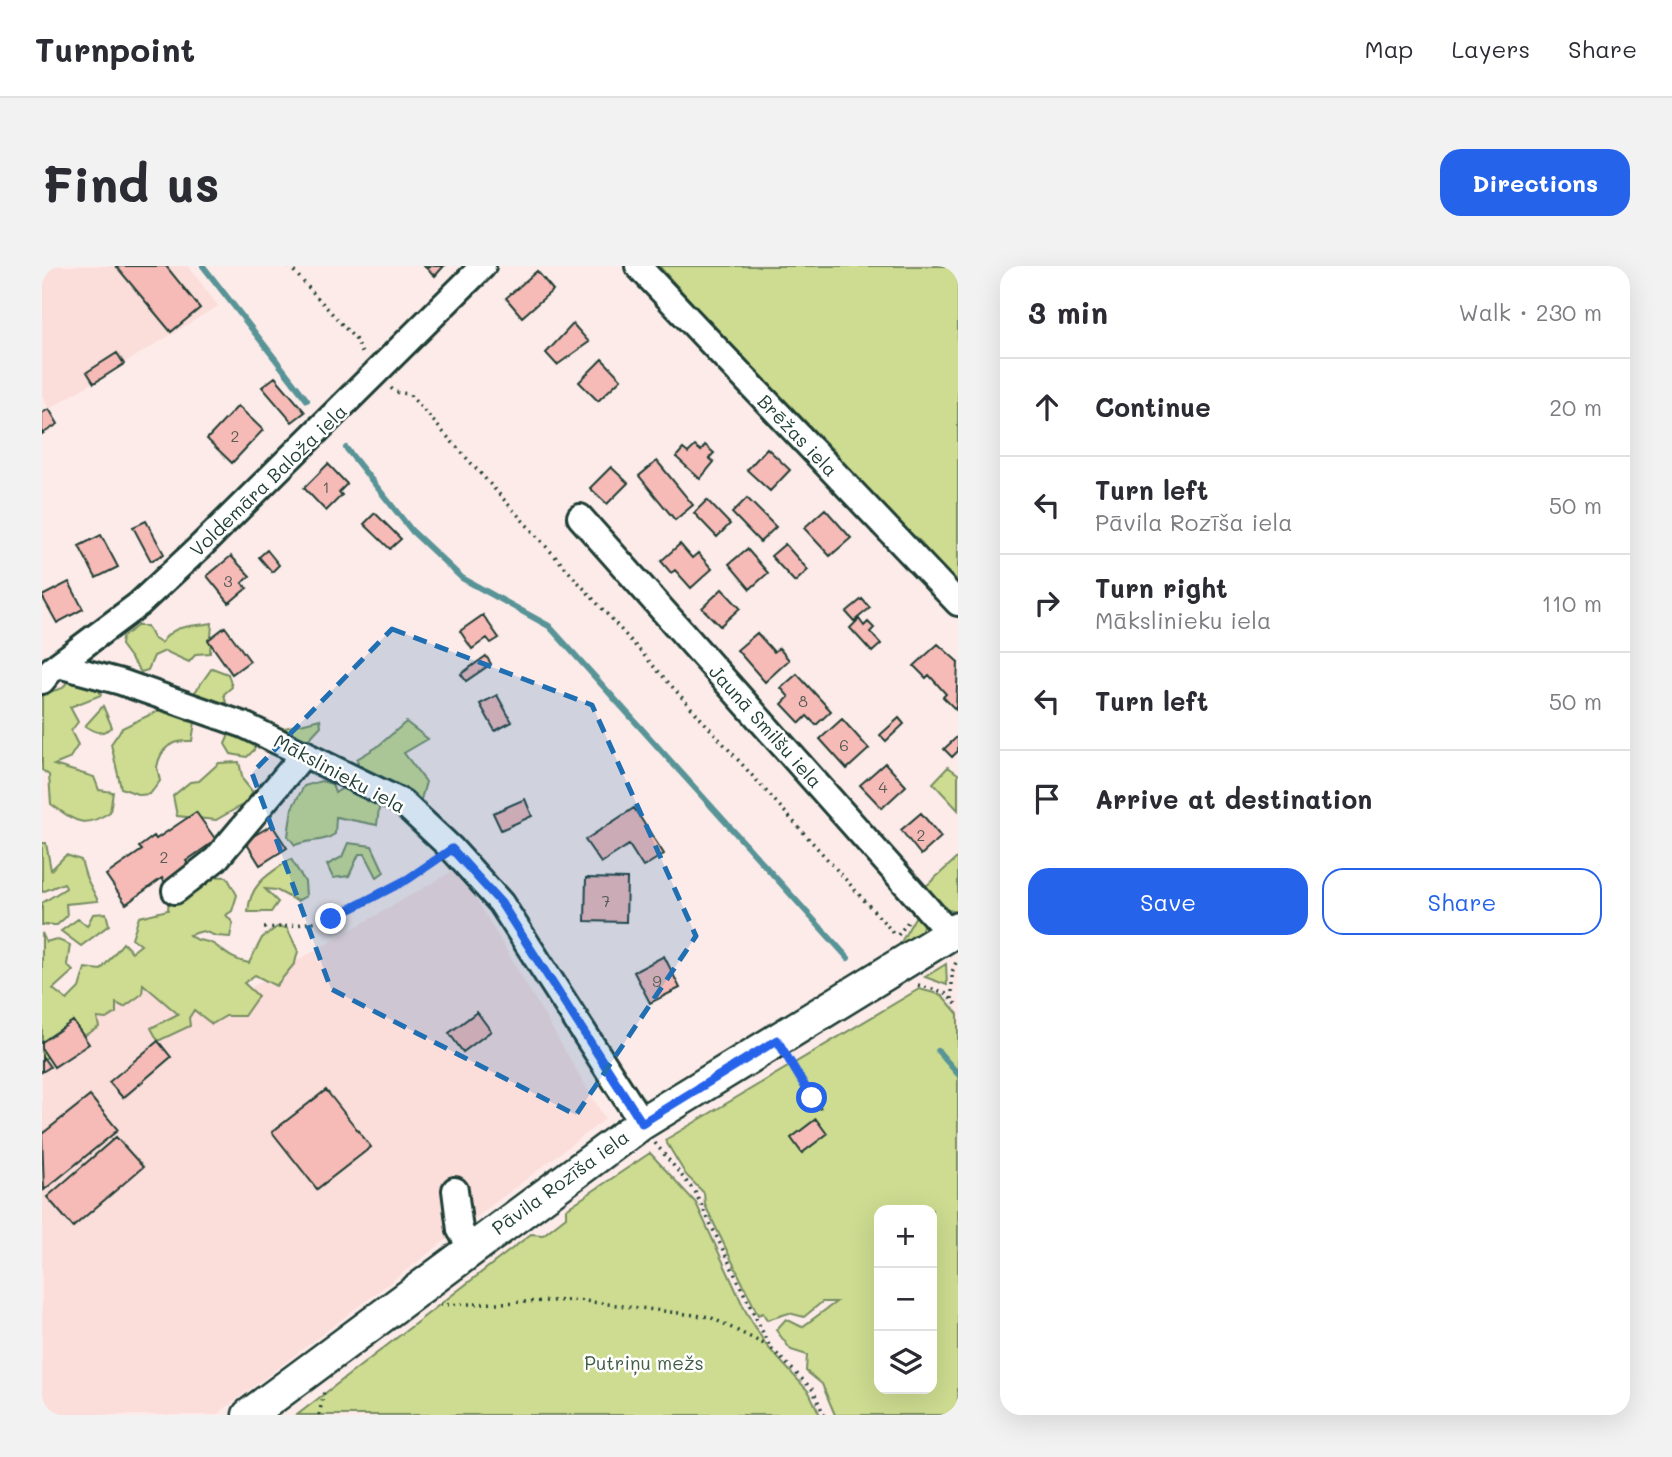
<!DOCTYPE html>
<html lang="en">
<head>
<meta charset="utf-8">
<style>
	:root { --surface:#fff; --page:#f2f2f3; --text:#2b2b33; --muted:#7c7c81; --line:#e1e1e2; --accent:#2563eb }
	body { margin:0; font-family:Mali,sans-serif; background:var(--page); color:var(--text) }
	.controls { position:absolute; right:21px; bottom:21px; display:grid; overflow:hidden; border-radius:14px; box-shadow:0 7px 28px #0002 }
	.controls button { width:63px; height:63px; display:grid; place-items:center; padding:0; border:0; border-bottom:2px solid var(--line); background:var(--surface); color:var(--text); font:35px sans-serif }
	.stop { position:absolute; width:21px; height:21px; margin:-16px; border:5px solid #2563eb; border-radius:50%; background:#fff }
	.stop.end { background:#2563eb; border-color:#fff; box-shadow:0 2px 7px #0008 }
	.list { margin:0; padding:0; list-style:none }
	h2 { display:flex; justify-content:space-between; align-items:center; height:91px; margin:0; padding:0 28px; font-size:30px }
	h2 small { font-size:23px; font-weight:400; color:var(--muted) }
	.list li { display:grid; grid-template-columns:46px 1fr auto; gap:21px; align-items:center; box-sizing:border-box; height:98px; padding:0 28px; border-top:2px solid var(--line) }
	.list b { display:block; font-size:26px; white-space:nowrap }
	.list p { margin:0; font-size:23px; white-space:nowrap; color:var(--muted) }
	.list em { font-size:23px; font-style:normal; color:var(--muted) }
	.actions { display:flex; gap:14px; padding:21px 28px }
	.actions a { flex:1; padding:16px 0; border:2px solid var(--accent); border-radius:21px; text-align:center; font-size:24px; color:var(--accent) }
	.actions .main { background:var(--accent); color:#fff }
	.icon { flex:none; width:38px; height:38px; fill:none; stroke:currentColor; stroke-width:2; stroke-linecap:round; stroke-linejoin:round }
	.map { position:relative; flex:none; width:916px; height:1149px; overflow:hidden; border-radius:21px }
	header { display:flex; align-items:center; gap:42px; box-sizing:border-box; height:98px; padding:0 35px; background:var(--surface); border-bottom:2px solid var(--line) }
	header strong { font-size:33px }
	nav { display:flex; gap:38px; margin-inline-start:auto; font-size:24px }
	.intro { display:flex; align-items:center; justify-content:space-between; box-sizing:border-box; height:168px; padding:0 42px }
	h1 { margin:0; font-size:49px }
	.button { padding:18px 32px; border-radius:21px; background:var(--accent); color:#fff; font-size:24px; font-weight:700 }
	main { display:flex; gap:42px; padding:0 42px }
	aside { flex:1; background:var(--surface); border-radius:21px; box-shadow:0 7px 28px #0002 }
	.map>svg:first-child { display:block }
	.built { fill:#fbddda }
	.green { fill:#cddc90; stroke:#768c62; stroke-width:2; fill-rule:evenodd }
	.lines { fill:none; stroke-linecap:round; stroke-linejoin:round }
	.stream { stroke:#589497; stroke-width:6 }
	.building { fill:#f7bbb7; stroke:#1f3d34; stroke-width:2 }
	.minor-casing { stroke:#1f3d34; stroke-width:30 }
	.major-casing { stroke:#1f3d34; stroke-width:37 }
	.path { stroke:#1f3d34; stroke-width:3.5; stroke-dasharray:2 5; stroke-linecap:butt }
	.minor { stroke:#fff; stroke-width:24 }
	.major { stroke:#fff; stroke-width:32 }
	.route { stroke:#2563eb; stroke-width:9 }
	.marked { fill:#1f6fb2; fill-opacity:0.2; stroke:#1f6fb2; stroke-width:5; stroke-dasharray:14 9; stroke-linejoin:round }
	.labels { text-anchor:middle; dominant-baseline:central; stroke-width:5; stroke-linejoin:round; paint-order:stroke }
	.number-label { font-size:16px; fill:#555c55 }
	.street-label { font-size:19px; fill:#1f3d34; stroke:#fff }
	.park-label { font-size:19px; fill:#425d46; stroke:#fff }
</style>
</head>
<body>
<header>
<strong>Turnpoint</strong>
<nav><a>Map</a><a>Layers</a><a>Share</a></nav>
</header>
<div class="intro"><h1>Find us</h1><a class="button">Directions</a></div>
<main>
<div class="map">
<svg width="916" height="1149" viewBox="0 0 916 1149">
	<rect width="100%" height="100%" fill="#fdebe9"/>
	<filter id="ink" filterUnits="userSpaceOnUse"><feTurbulence type="fractalNoise" baseFrequency=".0143" numOctaves="2"/><feDisplacementMap in="SourceGraphic" scale="14" xChannelSelector="R" yChannelSelector="G"/><feConvolveMatrix kernelMatrix="1 2 1 2 8 2 1 2 1" color-interpolation-filters="sRGB"/></filter>
	<g filter="url(#ink)">
		<path class="built" d="M0,0H146L176,40L7,143L0,129Z
			M416,602L563,853L174,1149H0V766L95,696L165,747Z"/>
		<path class="green" d="M617,0H916V326L879,286L881,278C866,263 846,254 831,236C821,222 816,213 800,204L796,189L681,70L669,67L662,50Z
			M170,357L168,387L154,388L147,396L123,385L112,390L106,404L99,406L79,379L80,371L95,360H105L111,372L119,377C133,357 148,361 170,357Z
			M170,402L186,408L190,421L182,428L185,441L146,436Z
			M33,404L51,409L59,429L28,441L36,456L29,465L36,479L27,493L12,499L52,511L57,524L71,526L68,546C40,564 33,555 9,538L7,509L0,504V431L4,427L21,422Z
			M61,440L70,461C59,470 53,466 43,460Z
			M126,440L137,443L145,455L153,456L150,475C130,474 119,481 115,501L118,515L108,528L98,529L79,522L69,478L80,462Z
			M195,450L216,470L212,484L205,491L189,488L183,478Z
			M278,453L279,460L267,473L255,474L228,465L227,456L239,463Z
			M364,456L386,473L362,487L384,516L376,544L338,533L335,559L294,551L293,568C280,577 268,573 253,579L246,570L250,542L262,520L279,515L290,518L293,527L319,510L315,493L335,481Z
			M197,496L201,514L210,525L209,534L174,554L135,550L131,530L148,516L157,515L177,497Z
			M906,501L916,508V544L891,517Z
			M0,577H4L9,604L24,589L39,594L44,611L56,635L24,638L25,650L15,659H0V637L24,622L22,617L0,626Z
			M306,577L330,580L342,606L335,611L323,588H317L307,610L291,612L285,599L300,591Z
			M916,591V645C900,647 892,633 882,622Z
			M249,593L263,616L264,630L255,635L234,624L223,623L236,636L229,646H206C208,617 227,608 249,593Z
			M163,610L185,611L195,629L190,645L184,649L191,657L188,671L174,670L161,665L147,669C155,677 165,673 173,679C185,688 191,694 207,697L220,672L235,661L245,662L256,685L253,697L234,720L213,709L202,717L216,730L202,750H184L170,758L152,744L147,752L148,760L116,775L109,762L136,748L101,718L100,728L82,741L74,737V747L64,753L55,752L57,761L0,794V667L4,676L14,673L28,679L25,699L31,705L11,723L25,734L37,722L43,702L59,704L81,677L90,686L99,679L90,672L97,651L126,644L128,617Z
			M64,647L67,659L39,680L19,665L36,653L45,660L51,648Z
			M875,648L882,656L877,673L855,683Z
			M904,698L905,719L883,711Z
			M877,723L900,729L916,748V1149H793L780,1118L764,1105L765,1089L749,1084L734,1064L744,1053L760,1061L794,1036H780L762,1051L747,1047L725,1054L721,1047L716,1049L663,939L662,927L644,909L623,874ZM837,944H890V1123H837Z
			M608,887L654,937L703,1044L724,1079L767,1126L778,1149H255L489,968L501,969L524,951V943Z"/>
		<g class="lines">
			<path class="stream" d="M161,0L265,134
				M304,182L370,265L420,312L507,360L806,692
				M896,785L916,808"/>
		</g>
		<path class="building" d="M74,0H124L158,42L129,66Z
			M382,0H402L393,10Z
			M495,5L511,24L480,51L464,32Z
			M531,58L547,76L515,99L504,87Z
			M75,87L82,98L52,117L45,106Z
			M560,93L579,113L556,135L537,116Z
			M233,111L263,146L250,156L220,121Z
			M196,140L221,164L190,197L165,173Z
			M7,143L16,158L0,168V147Z
			M663,179L672,187L667,192L672,196L658,213L634,191L641,183L646,187L653,180L659,185Z
			M725,182L748,204L728,225L705,204Z
			M615,195L651,239L633,254L597,210Z
			M286,198L305,218L297,226L300,229L284,245L262,222Z
			M569,201L586,217L565,238L548,222Z
			M705,232L734,261L718,276L690,247Z
			M665,234L688,258L675,271L652,247Z
			M783,243L809,272L788,290L762,262Z
			M333,247L359,273L348,283L322,258Z
			M104,255L122,288L109,295L91,261Z
			M59,269L76,301L54,312L37,280Z
			M638,278L650,292L656,287L670,303L649,322L633,304L629,307L619,295Z
			M743,278L766,304L753,316L729,290Z
			M705,283L726,307L708,323L687,298Z
			M225,284L237,299L230,306L217,291Z
			M189,290L208,310L200,317L205,322L187,337L165,310Z
			M27,316L41,343L15,357L0,330Z
			M680,323L698,342L678,360L660,342Z
			M820,333L828,342L812,355L804,346Z
			M441,349L457,372L449,377L445,372L430,383L418,365Z
			M817,353L822,360L826,356L832,362L828,366L839,378L830,386L808,362Z
			M183,361L208,395L190,408L166,374Z
			M715,367L732,386L737,382L747,394L723,416L695,384Z
			M896,378L916,396L914,444L901,431L904,428L887,409L884,412L872,400Z
			M444,390L449,398L424,415L419,408Z
			M755,408L789,445L774,459L765,450L758,457L740,438L747,431L739,422Z
			M455,429L470,456L453,465L438,438Z
			M857,452L862,458L844,475L838,469Z
			M800,453L827,483L805,503L778,473Z
			M916,470V485L910,491L902,483Z
			M843,497L864,520L840,542L818,519Z
			M483,533L490,550L459,564L451,547Z
			M592,542L622,588L601,601L587,579L559,597L543,574Z
			M154,546L174,574L144,595L151,605L126,622L120,612L84,638L64,609L100,584L97,581L112,570L114,573Z
			M879,547L899,571L879,589L859,564Z
			M230,559L245,582L218,599L203,575Z
			M544,612L585,613L584,656L543,655Z
			M622,690L638,722L608,737L592,706Z
			M435,746L449,765L421,786L407,767Z
			M31,755L47,778L12,801L0,783V776Z
			M116,775L129,791L81,832L67,816Z
			M0,790L8,801L0,806Z
			M284,824L329,881L275,923L230,866Z
			M48,830L76,864L2,924L0,868Z
			M774,853L785,868L760,887L749,872Z
			M74,871L101,901L31,961L5,931Z"/>
		<g class="lines">
			<g class="minor-casing">
				<path id="minor" d="M596,0L916,337
					M538,251L909,669
					M16,399L79,416L202,459L360,536L410,583L459,637L600,857
					M0,415L10,403L97,338L159,280L441,0
					M133,625L174,593L263,487
					M413,924L418,964L429,982"/>
			</g>
			<g class="major-casing">
				<path id="major" d="M207,1149L600,857L916,663"/>
			</g>
			<path class="path" d="M247,0L315,75L321,90
				M349,122L353,126L367,128L849,664L852,671
				M222,662C294,659 333,635 391,596
				M856,669L868,653
				M876,719L902,726L916,740
				M910,733V706L915,694
				M746,795L780,845
				M613,877L653,926L728,1081L771,1124L782,1149
				M398,1039L535,1034L668,1051L726,1080
				M277,1149L282,1126"/>
			<use href="#minor" class="minor"/>
			<use href="#major" class="major"/>
		</g>
	</g>
	<g class="lines" filter="url(#ink)">
		<path class="route" d="M289,653L366,613L410,583L459,637L600,857L735,774L770,832"/>
	</g>
	<path class="marked" d="M350,363L550,439L654,670L534,849L289,723L210,507Z"/>
	<g class="labels">
		<g class="number-label">
			<text x="193" y="169">2</text>
			<text x="284" y="220">1</text>
			<text x="186" y="314">3</text>
			<text x="761" y="434">8</text>
			<text x="802" y="478">6</text>
			<text x="841" y="520">4</text>
			<text x="879" y="568">2</text>
			<text x="122" y="590">2</text>
			<text x="564" y="634">7</text>
			<text x="615" y="714">9</text>
		</g>
		<g class="street-label">
			<text transform="translate(756 169) rotate(46)">Brēžas iela</text>
			<text transform="translate(226 214) rotate(-44)">Voldemāra Baloža iela</text>
			<text transform="translate(724 460) rotate(48)">Jaunā Smilšu iela</text>
			<text transform="translate(298 507) rotate(28)">Mākslinieku iela</text>
			<text transform="translate(518 916) rotate(-36)">Pāvila Rozīša iela</text>
		</g>
		<g class="park-label">
			<text x="602" y="1096">Putriņu mežs</text>
		</g>
	</g>
</svg>
<div class="controls">
<button>+</button>
<button>−</button>
<button><svg class="icon" aria-label="layers" viewBox="0 0 24 24"><path d="M12 4l9 5-9 5-9-5zM3 14l9 5 9-5"/></svg></button>
</div>
<div class="stop" style="left:770px;top:832px"></div>
<div class="stop end" style="left:289px;top:653px"></div>
</div>
<aside>
<h2>3 min<small>Walk · 230 m</small></h2>
<ul class="list">
<li><svg class="icon" aria-label="ahead" viewBox="0 0 24 24"><path d="M12 20V5M6 11l6-6 6 6"/></svg><div><b>Continue</b></div><em>20 m</em></li>
<li><svg class="icon" aria-label="left" viewBox="0 0 24 24"><path d="M17 20v-9H6M10 6l-5 5 5 5"/></svg><div><b>Turn left</b><p>Pāvila Rozīša iela</p></div><em>50 m</em></li>
<li><svg class="icon" aria-label="right" viewBox="0 0 24 24"><path d="M7 20v-9h11M14 6l5 5-5 5"/></svg><div><b>Turn right</b><p>Mākslinieku iela</p></div><em>110 m</em></li>
<li><svg class="icon" aria-label="left" viewBox="0 0 24 24"><path d="M17 20v-9H6M10 6l-5 5 5 5"/></svg><div><b>Turn left</b></div><em>50 m</em></li>
<li><svg class="icon" aria-label="arrive" viewBox="0 0 24 24"><path d="M6 21V4h12l-3 4 3 4H6"/></svg><div><b>Arrive at destination</b></div></li>
</ul>
<div class="actions"><a class="main">Save</a><a>Share</a></div>
</aside>
</main>
</body>
</html>
